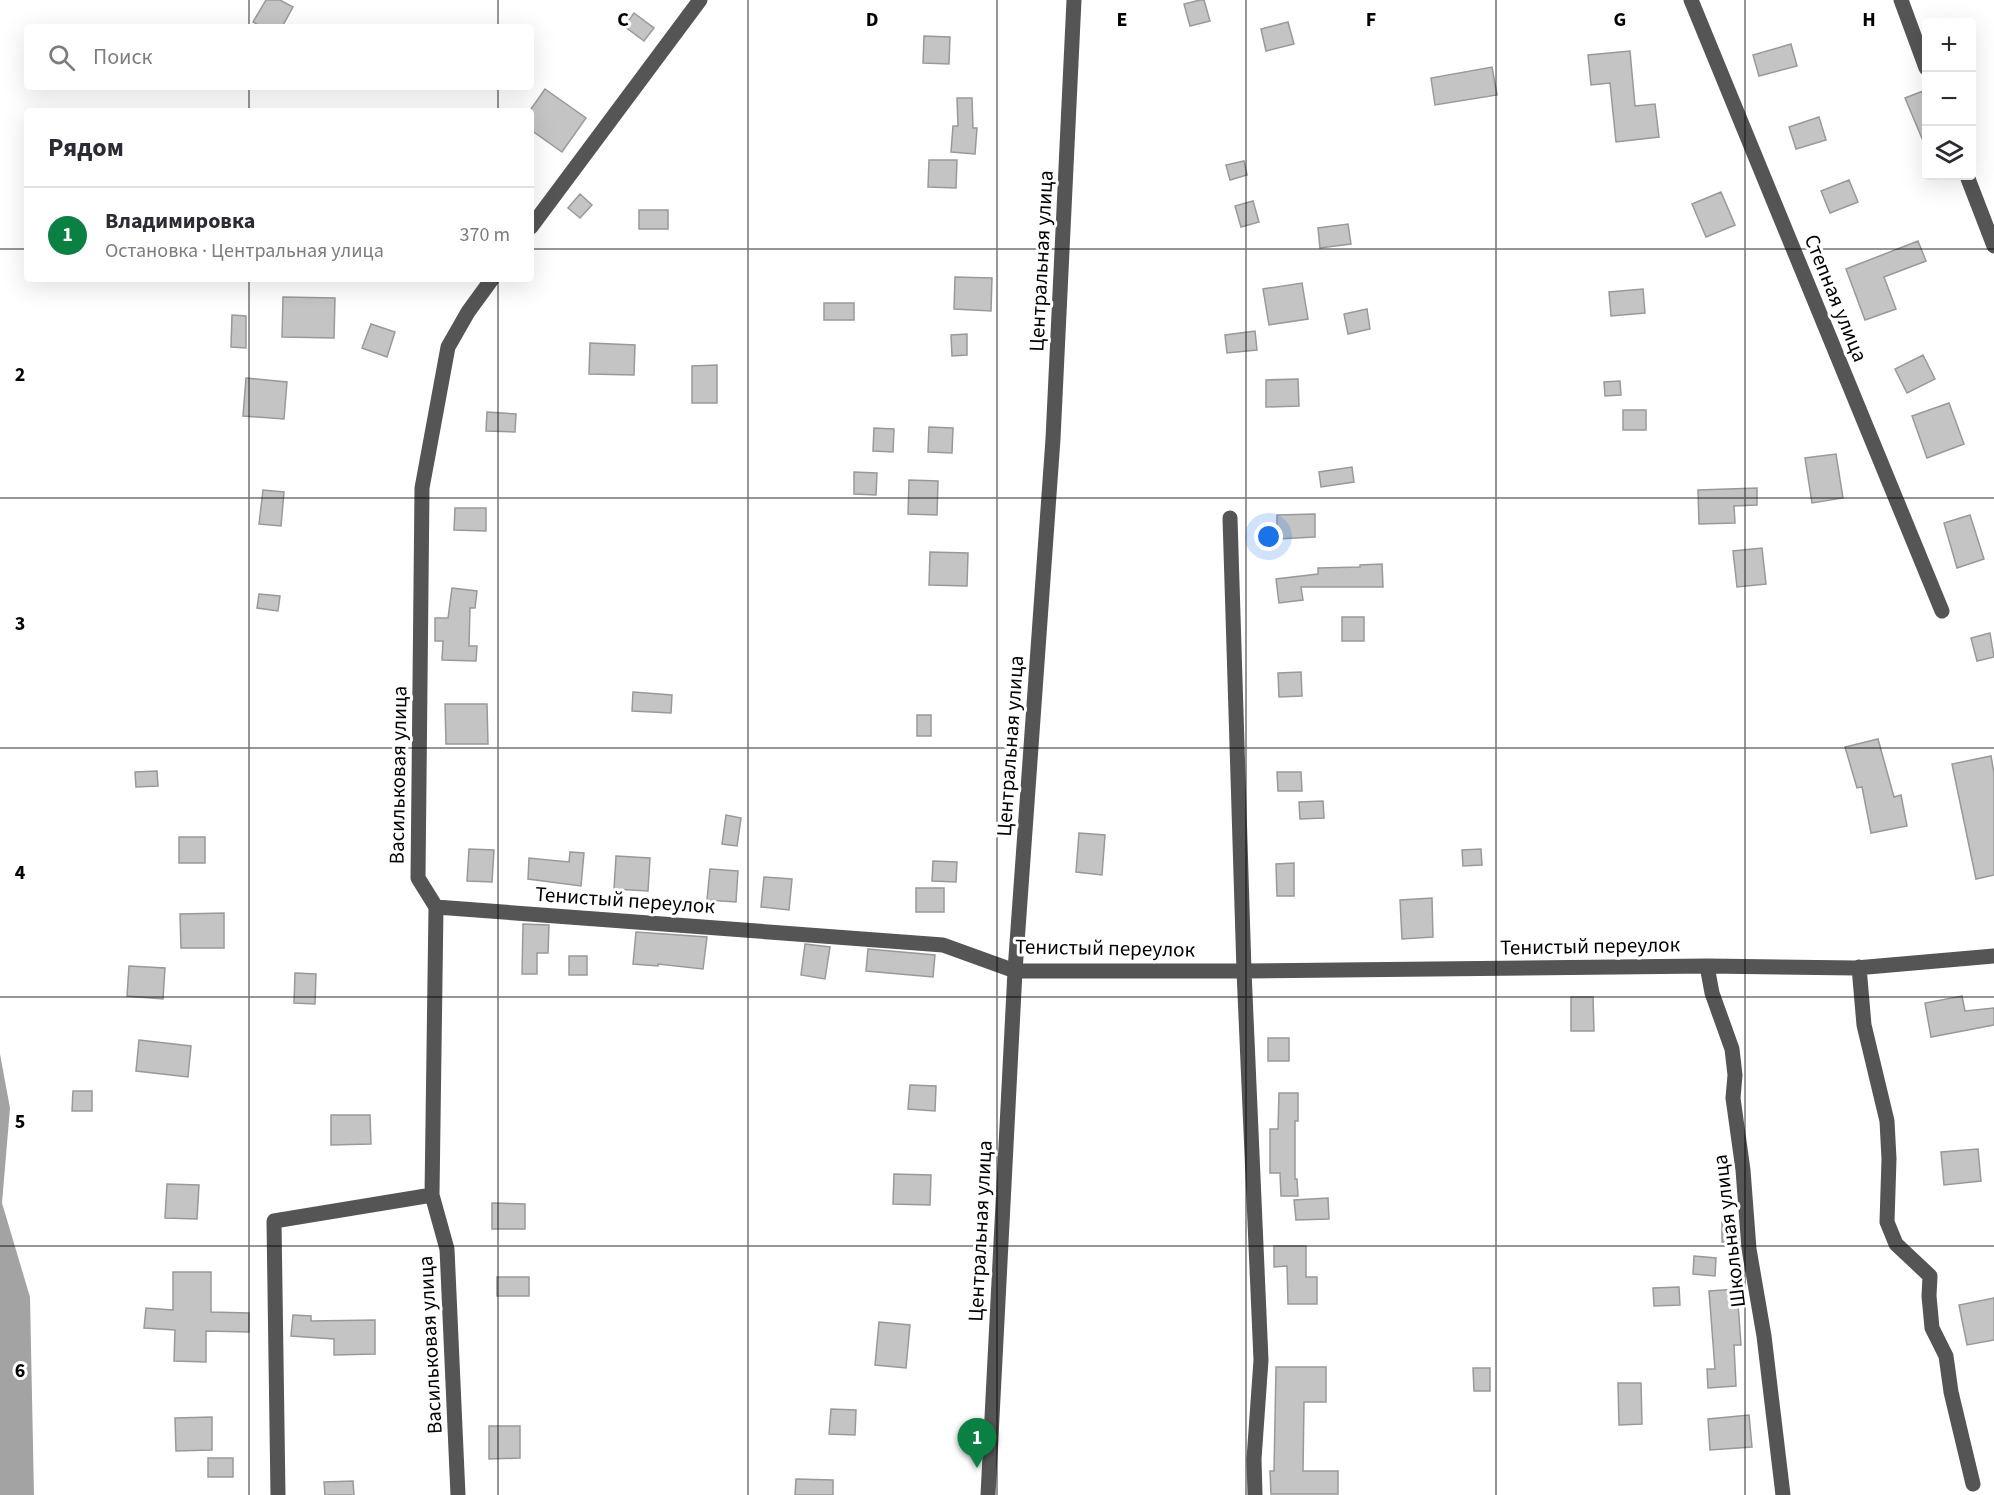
<!DOCTYPE html>
<html lang="ru">
<head>
<meta charset="utf-8">
<style>
	:root { --surface:#fff; --page:#f7f7f7; --text:#2b2b33; --muted:#7c7c81; --line:#e1e1e2; --accent:#0b8043 }
	body { margin:0; font-family:"Source Sans 3",sans-serif; background:var(--page); color:var(--text) }
	.controls { position:absolute; right:18px; top:18px; display:grid; overflow:hidden; border-radius:6px; box-shadow:0 6px 24px #0002 }
	.controls button { width:54px; height:54px; display:grid; place-items:center; padding:0; border:0; border-bottom:2px solid var(--line); background:var(--surface); color:var(--text); font:30px sans-serif }
	.you { position:absolute; left:1269px; top:537px; width:21px; height:21px; margin:-15px; border:4px solid #fff; border-radius:50%; background:#1a73e8; box-shadow:0 0 0 9px #1a73e833 }
	.badge { display:grid; place-items:center; width:39px; height:39px; border-radius:50%; background:var(--accent); color:#fff; font-size:20px; font-weight:700 }
	.pin { position:absolute; translate:-50% -50px; filter:drop-shadow(0 2px 3px #0008) }
	.pin::after { content:''; position:absolute; top:32px; width:21px; height:18px; background:inherit; clip-path:polygon(0 0,100% 0,50% 100%) }
	.list { margin:0; padding:0; list-style:none }
	h2 { display:flex; justify-content:space-between; align-items:center; height:78px; margin:0; padding:0 24px; font-size:26px }
	h2 small { font-size:20px; font-weight:400; color:var(--muted) }
	.list li { display:grid; grid-template-columns:39px 1fr auto; gap:18px; align-items:center; box-sizing:border-box; height:96px; padding:0 24px; border-top:2px solid var(--line) }
	.list b { display:block; font-size:22px; white-space:nowrap }
	.list p { margin:0; font-size:20px; white-space:nowrap; color:var(--muted) }
	.list em { font-size:20px; font-style:normal; color:var(--muted) }
	.icon { flex:none; width:33px; height:33px; fill:none; stroke:currentColor; stroke-width:2; stroke-linecap:round; stroke-linejoin:round }
	.map { position:relative; flex:none; width:1994px; height:1495px; overflow:hidden }
	.search { position:absolute; background:var(--surface); box-shadow:0 6px 24px #0002; left:24px; top:24px; width:510px; height:66px; display:flex; align-items:center; gap:15px; box-sizing:border-box; padding:0 21px; border-radius:6px; color:var(--muted); font-size:22px }
	.panel { position:absolute; background:var(--surface); box-shadow:0 6px 24px #0002; left:24px; top:108px; width:510px; height:174px; border-radius:6px }
	.map>svg:first-child { display:block }
	.water { fill:#a3a3a3 }
	.building { fill:#c4c4c4; stroke:#999; stroke-width:1.5 }
	.lines { fill:none; stroke-linecap:round; stroke-linejoin:round }
	.minor { stroke:#555; stroke-width:15 }
	.grid { fill:none; stroke:#000; stroke-width:1.5; stroke-opacity:0.55 }
	.labels { text-anchor:middle; dominant-baseline:central; stroke-width:6; stroke-linejoin:round; paint-order:stroke }
	.street-label { font-size:21px; fill:#000; stroke:#fff }
	.grid-label { font-size:20px; text-anchor:middle; font-weight:bold; fill:#000; stroke:#fff; stroke-width:6; stroke-linejoin:round; paint-order:stroke }
</style>
</head>
<body>
<div class="map">
<svg width="1994" height="1495" viewBox="0 0 1994 1495">
	<rect width="100%" height="100%" fill="#fff"/>
	<path class="water" d="M0,1054L10,1108L2,1203L30,1297L34,1495H0Z"/>
	<path class="building" d="M266,0H280L293,7L282,27H262L253,22Z
		M1200,0H1204L1210,21L1190,26L1184,4Z
		M634,13L654,28L644,41L624,26Z
		M1288,22L1294,44L1266,51L1261,29Z
		M924,36L950,37L949,64L923,63Z
		M1791,44L1797,66L1759,76L1753,55Z
		M1630,51L1635,106L1655,104L1659,137L1616,142L1610,83L1591,85L1588,55Z
		M1492,67L1497,95L1435,105L1431,78Z
		M545,89L586,118L562,152L531,130V109Z
		M1923,91L1926,100V148L1905,98Z
		M957,98H972L973,128H977L975,154L951,152L953,126H958Z
		M1819,117L1826,140L1796,149L1789,127Z
		M929,160H957L956,188L928,187Z
		M1244,161L1247,175L1230,180L1226,165Z
		M1849,180L1858,202L1830,213L1821,191Z
		M1721,192L1735,225L1706,237L1692,204Z
		M580,194L592,205L580,218L568,208Z
		M1253,201L1259,222L1241,227L1235,206Z
		M639,210H668V229H639Z
		M1348,224L1351,244L1320,248L1318,228Z
		M1918,241L1926,261L1884,277L1896,309L1865,320L1846,269Z
		M955,277L992,278L991,311L954,309Z
		M1302,283L1308,319L1269,325L1263,289Z
		M1643,289L1645,313L1611,316L1609,292Z
		M283,297L335,298L334,338L282,337Z
		M824,303H854V320H824Z
		M1367,309L1370,329L1348,334L1344,314Z
		M232,315L246,316V348L231,347Z
		M371,324L395,332L387,357L362,348Z
		M1255,331L1257,350L1227,353L1225,335Z
		M967,334V355L952,356L951,335Z
		M590,343L635,345L634,375L589,374Z
		M1923,355L1935,379L1907,393L1895,369Z
		M717,365V403H692V366Z
		M246,378L287,382L284,419L243,416Z
		M1298,379L1299,406L1266,407V380Z
		M1620,381L1621,395L1605,396L1604,382Z
		M1949,403L1964,444L1927,458L1912,416Z
		M1623,410H1646V430H1623Z
		M487,412L516,414L515,432L486,431Z
		M929,427L953,428L952,453L928,452Z
		M874,428L894,429L893,452L873,451Z
		M1836,454L1843,498L1812,503L1805,458Z
		M1352,467L1354,482L1321,487L1319,472Z
		M854,472L877,473L876,495L854,494Z
		M909,480L938,481L937,515L908,514Z
		M1757,488V505L1734,506L1735,523L1699,524L1698,490Z
		M263,490L284,492L281,526L259,524Z
		M455,508H486V531L454,530Z
		M1315,514V537L1277,539V515Z
		M1970,515L1984,559L1957,568L1944,523Z
		M1762,548L1766,584L1737,587L1733,551Z
		M930,552L968,553L967,586L929,585Z
		M1382,564L1383,587H1301L1303,600L1279,603L1276,579L1318,574V568L1360,567V565Z
		M452,588L477,591L475,608H470L469,646H477L476,661L442,660L443,641H435V618H448Z
		M259,594L280,596L278,611L257,608Z
		M1342,617H1364V641H1342Z
		M1990,633L1994,657L1977,661L1971,638Z
		M1301,672L1302,696L1279,697L1278,673Z
		M633,692L672,695L671,713L632,711Z
		M445,704H487L488,744H446Z
		M917,715H931V736H917Z
		M1878,739L1894,797L1901,795L1907,826L1871,833L1862,787L1857,788L1845,747Z
		M1991,756L1994,773V875L1976,879L1952,764Z
		M157,771L158,786L136,787L135,772Z
		M1277,772H1301L1302,791H1278Z
		M1323,801L1324,818L1300,819L1299,802Z
		M726,815L741,818L737,846L722,844Z
		M1079,833L1105,835L1102,875L1076,872Z
		M179,837H205V863H179Z
		M469,849L494,850L492,882L467,881Z
		M1481,849L1482,865L1463,866L1462,850Z
		M570,852L584,853L581,886L528,879L529,858L569,862Z
		M616,856L650,858L648,891L614,889Z
		M933,861L957,862L956,882L932,881Z
		M1294,863V896H1277L1276,864Z
		M710,869L738,871L736,902L707,900Z
		M764,877L792,879L789,910L761,907Z
		M916,888H944V912H916Z
		M1432,898L1433,937L1402,939L1400,900Z
		M224,913V948H181L180,914Z
		M523,924L549,925L548,953H537V974H522Z
		M636,932L707,937L703,969L658,964V966L633,964Z
		M805,944L830,947L825,979L801,975Z
		M868,949L935,955L933,977L866,971Z
		M569,956H587V975H569Z
		M129,966L165,968L163,999L127,996Z
		M295,973L316,974L315,1004L294,1003Z
		M1962,996L1965,1011L1994,1008V1025L1931,1037L1925,1003Z
		M1571,997H1593L1594,1031H1571Z
		M1268,1038H1289V1061H1268Z
		M139,1040L191,1046L188,1077L136,1071Z
		M910,1085L936,1086L935,1111L908,1109Z
		M73,1091H92V1111H72Z
		M1279,1093H1298V1121H1295V1179H1297L1298,1196H1281L1280,1173H1270V1129H1278Z
		M331,1115H370L371,1144L331,1145Z
		M1978,1149L1981,1181L1944,1185L1941,1152Z
		M894,1174L931,1175L930,1205L893,1204Z
		M167,1184L199,1185L197,1219L165,1218Z
		M1328,1198L1329,1219L1296,1220L1294,1200Z
		M492,1203L525,1204V1229H492Z
		M1722,1222L1737,1223L1739,1242H1722Z
		M1274,1246H1306V1277H1317V1304H1288L1287,1266L1274,1267Z
		M1694,1256L1716,1258L1715,1276L1693,1274Z
		M173,1272H211V1312L249,1313V1332L206,1331V1362L174,1361L175,1330L144,1328L146,1308L173,1310Z
		M497,1277H529V1296H497Z
		M1679,1287L1680,1305L1654,1306L1653,1288Z
		M1737,1289L1741,1345H1734L1736,1386L1708,1388L1707,1369H1715L1709,1291Z
		M1994,1298V1340L1967,1345L1959,1305Z
		M293,1315L311,1316V1321L375,1320V1354L334,1355V1339L291,1336Z
		M879,1322L910,1325L906,1368L875,1365Z
		M1276,1367H1326V1402H1304L1303,1471H1338V1494H1271L1270,1471H1274Z
		M1473,1368H1490V1391H1474Z
		M1618,1383H1641L1642,1424L1619,1425Z
		M831,1409L856,1410L855,1435L829,1434Z
		M1749,1415L1752,1447L1710,1450L1708,1419Z
		M212,1417V1450L176,1451L175,1418Z
		M489,1426H520V1458L489,1459Z
		M208,1458H233V1477H208Z
		M796,1479L833,1480V1495H795Z
		M353,1481L354,1495H325L324,1482Z"/>
	<g class="lines">
		<path class="minor" d="M1691,0L1942,611
			M1901,0L1926,68
			M1967,176L1994,246
			M531,227L700,0
			M1230,518L1244,971L1261,1360L1254,1459L1255,1495
			M436,907L943,945L1015,971H1244L1707,966L1856,968L1994,956
			M1707,966L1712,993L1732,1049L1735,1075L1733,1098L1743,1170L1749,1249L1764,1336L1783,1495
			M1859,967L1864,1025L1887,1121L1889,1159L1887,1222L1896,1244L1930,1276L1929,1296L1932,1328L1946,1356L1951,1392L1973,1484
			M278,1495L274,1221L432,1195
			M458,1495L447,1249L432,1195L436,907L418,878L422,488L448,347L468,312L492,279
			M988,1495L1015,971L1053,439L1074,0"/>
	</g>
	<path class="grid" d="M249,0V27M498,0V27M748,0V1495M997,0V1495M1246,0V1495M1496,0V1495M1745,0V1495M249,87V111M498,87V111M0,249H27M531,249H1994M249,279V1495M498,279V1495M0,498H1994M0,748H1994M0,997H1994M0,1246H1994"/>
	<g class="labels">
		<g class="street-label">
			<text transform="translate(1041 261) rotate(-87)">Центральная улица</text>
			<text transform="translate(1836 298) rotate(68)">Степная улица</text>
			<text transform="translate(1010 746) rotate(-86)">Центральная улица</text>
			<text transform="translate(398 775) rotate(-89)">Васильковая улица</text>
			<text transform="translate(625 900) rotate(4)">Тенистый переулок</text>
			<text transform="translate(1590 946) rotate(-1)">Тенистый переулок</text>
			<text transform="translate(1105 948) rotate(1)">Тенистый переулок</text>
			<text transform="translate(980 1231) rotate(-87)">Центральная улица</text>
			<text transform="translate(1729 1231) rotate(-97)">Школьная улица</text>
			<text transform="translate(430 1345) rotate(-93)">Васильковая улица</text>
		</g>
	</g>
	<g class="grid-label">
		<text x="623" y="26">C</text>
		<text x="872" y="26">D</text>
		<text x="1122" y="26">E</text>
		<text x="1371" y="26">F</text>
		<text x="1620" y="26">G</text>
		<text x="1869" y="26">H</text>
		<text x="20" y="381">2</text>
		<text x="20" y="630">3</text>
		<text x="20" y="879">4</text>
		<text x="20" y="1128">5</text>
		<text x="20" y="1377">6</text>
	</g>
</svg>
<div class="controls">
<button>+</button>
<button>−</button>
<button><svg class="icon" aria-label="layers" viewBox="0 0 24 24"><path d="M12 4l9 5-9 5-9-5zM3 14l9 5 9-5"/></svg></button>
</div>
<div class="you"></div>
<div class="pin badge" style="left:977px;top:1468px">1</div>
<div class="search"><svg class="icon" aria-label="search" viewBox="0 0 24 24"><circle cx="10" cy="10" r="6"/><path d="M15 15l6 6"/></svg>Поиск</div>
<section class="panel">
<h2>Рядом<small></small></h2>
<ul class="list">
<li><span class="badge">1</span><div><b>Владимировка</b><p>Остановка · Центральная улица</p></div><em>370 m</em></li>
</ul>
</section>
</div>
</body>
</html>
